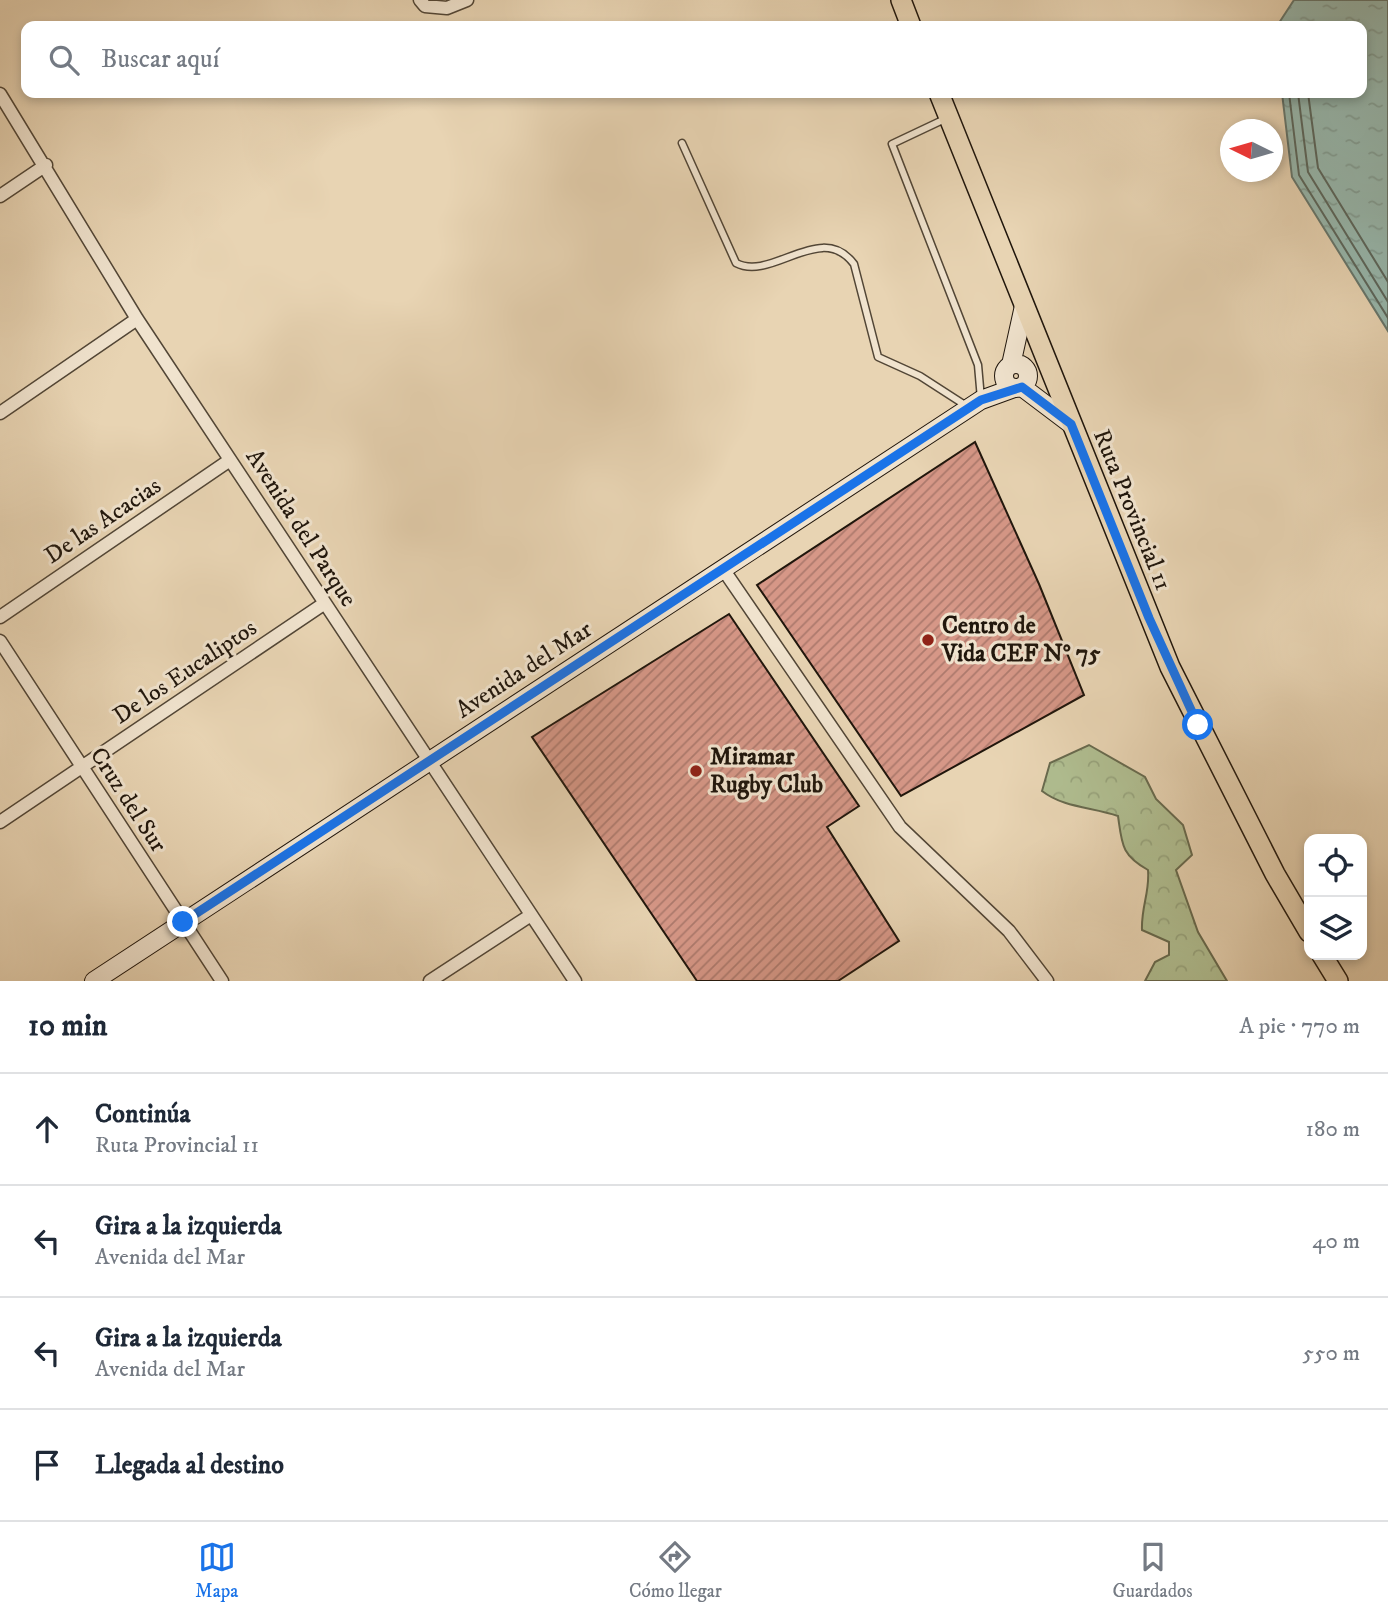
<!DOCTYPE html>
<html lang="es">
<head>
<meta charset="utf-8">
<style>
	:root { --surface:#fff; --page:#f2f2f3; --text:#1f2937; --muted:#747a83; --line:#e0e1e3; --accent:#1a73e8 }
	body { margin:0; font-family:"IM FELL DW Pica",serif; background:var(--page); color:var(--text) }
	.controls { position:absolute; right:21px; bottom:21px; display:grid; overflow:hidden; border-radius:14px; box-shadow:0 4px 10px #0003 }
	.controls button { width:63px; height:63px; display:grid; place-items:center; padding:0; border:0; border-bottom:2px solid var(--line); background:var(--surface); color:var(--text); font:35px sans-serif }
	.compass { position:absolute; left:1220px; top:119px; width:63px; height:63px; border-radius:50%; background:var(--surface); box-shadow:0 4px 10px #0003; rotate:275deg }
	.stop { position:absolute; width:21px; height:21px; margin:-16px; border:5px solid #1a73e8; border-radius:50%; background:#fff }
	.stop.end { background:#1a73e8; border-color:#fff; box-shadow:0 2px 7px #0008 }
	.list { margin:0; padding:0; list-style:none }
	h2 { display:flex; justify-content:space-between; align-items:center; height:91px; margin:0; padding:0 28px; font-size:30px }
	h2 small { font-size:23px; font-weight:400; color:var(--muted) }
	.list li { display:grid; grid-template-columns:46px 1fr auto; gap:21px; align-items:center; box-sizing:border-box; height:112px; padding:0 28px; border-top:2px solid var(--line) }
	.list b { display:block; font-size:26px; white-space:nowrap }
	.list p { margin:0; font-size:23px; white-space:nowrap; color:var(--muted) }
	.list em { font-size:23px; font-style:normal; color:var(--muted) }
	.icon { flex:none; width:38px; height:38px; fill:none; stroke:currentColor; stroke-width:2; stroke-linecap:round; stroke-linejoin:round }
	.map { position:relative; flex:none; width:1388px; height:981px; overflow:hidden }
	.search { position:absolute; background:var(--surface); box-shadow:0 4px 10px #0003; left:21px; right:21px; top:21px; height:77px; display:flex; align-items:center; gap:18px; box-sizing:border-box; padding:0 24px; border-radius:14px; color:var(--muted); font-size:26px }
	.sheet { height:539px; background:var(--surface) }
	nav { display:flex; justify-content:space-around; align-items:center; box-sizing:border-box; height:98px; border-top:2px solid var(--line); background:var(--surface); font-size:19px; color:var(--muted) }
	nav a { display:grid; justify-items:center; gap:4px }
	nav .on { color:var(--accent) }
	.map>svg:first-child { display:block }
	.forest { fill:url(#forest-crowns); stroke:#686a4e; stroke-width:2 }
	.water { fill:url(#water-ripples); stroke:#67776d; stroke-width:2 }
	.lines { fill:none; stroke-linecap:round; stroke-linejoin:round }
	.shore { stroke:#5c675d; stroke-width:2 }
	.building { fill:url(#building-hatch); stroke:#20160c; stroke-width:2 }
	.lane-casing { stroke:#524636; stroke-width:9 }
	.street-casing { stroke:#524636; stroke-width:15 }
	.secondary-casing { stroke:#20160c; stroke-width:20 }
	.primary-casing { stroke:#20160c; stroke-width:22 }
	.lane { stroke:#f0e3ce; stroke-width:6 }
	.street { stroke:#f0e3ce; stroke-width:12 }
	.secondary { stroke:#f0e3ce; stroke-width:18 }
	.primary { stroke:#e8d4b3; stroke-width:19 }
	.route { stroke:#1a73e8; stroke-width:9 }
	.poi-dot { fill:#8f2418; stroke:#f0e3ce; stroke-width:2.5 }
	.labels { text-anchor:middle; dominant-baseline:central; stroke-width:6; stroke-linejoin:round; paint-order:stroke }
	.street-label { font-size:24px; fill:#20160c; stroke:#f0e3ce }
	.poi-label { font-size:24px; font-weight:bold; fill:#20160c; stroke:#f0e3ce; text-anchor:start }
</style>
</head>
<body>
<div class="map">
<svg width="1388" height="981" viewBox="0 0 1388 981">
	<defs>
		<pattern id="forest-crowns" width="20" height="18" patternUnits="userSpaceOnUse" patternTransform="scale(1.75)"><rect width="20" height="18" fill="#b0be91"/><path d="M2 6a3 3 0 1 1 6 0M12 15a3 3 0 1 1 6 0" fill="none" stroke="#97a37c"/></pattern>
		<pattern id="water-ripples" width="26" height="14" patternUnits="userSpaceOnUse" patternTransform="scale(1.75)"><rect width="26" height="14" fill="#97b8ae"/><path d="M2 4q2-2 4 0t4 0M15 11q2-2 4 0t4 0" fill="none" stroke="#829d94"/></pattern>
		<pattern id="building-hatch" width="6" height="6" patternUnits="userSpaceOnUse" patternTransform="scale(1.75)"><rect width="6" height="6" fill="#d69787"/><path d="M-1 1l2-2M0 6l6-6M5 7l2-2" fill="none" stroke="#ad7a6d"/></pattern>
	</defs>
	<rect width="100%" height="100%" fill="#e8d4b3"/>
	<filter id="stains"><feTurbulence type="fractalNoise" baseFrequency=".00286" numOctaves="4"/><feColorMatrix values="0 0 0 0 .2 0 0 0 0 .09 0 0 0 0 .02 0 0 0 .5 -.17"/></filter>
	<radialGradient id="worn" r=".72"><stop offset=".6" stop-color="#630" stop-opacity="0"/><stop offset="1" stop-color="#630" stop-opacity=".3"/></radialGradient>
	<path class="forest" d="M1089,745L1145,777L1156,799L1183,825L1192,855L1176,870L1198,932L1227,981H1145L1155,962L1169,955V942L1142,930C1141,907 1150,892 1148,870C1121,855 1122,844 1118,816C1092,807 1064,808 1042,791L1050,763Z"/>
	<path class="water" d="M1294,0H1388V331L1292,177L1282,93H1362V26H1277Z"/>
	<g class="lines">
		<path class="shore" d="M1289,93L1299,175L1388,318
			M1298,93L1308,172L1388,302
			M1308,93L1318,168L1388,282"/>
	</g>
	<path class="building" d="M975,442L1039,584L1084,695L901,796L757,585Z
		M729,614L859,806L827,827L899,941L838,981H697L532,737Z"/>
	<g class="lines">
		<g class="lane-casing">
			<path id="lane" d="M947,118L892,144L978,365L981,399
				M682,143L736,263C772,282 821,220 854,264L878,357L920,376L968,407"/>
		</g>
		<g class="street-casing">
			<path id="street" d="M420,0L425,6L447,8L467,0
				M0,94L137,319L575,981
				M0,196L46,165
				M0,413L137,319
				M723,569L900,827L1009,931L1047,981
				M0,617L230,460
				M0,641L222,981
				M0,822L325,603
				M430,981L531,915"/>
		</g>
		<g class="secondary-casing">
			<path id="secondary" d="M1004 376a12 12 0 1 1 24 0a12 12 0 1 1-24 0Z
				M1011,365L1024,306
				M1022,387L1071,424
				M94,981L981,400L1014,388"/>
		</g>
		<g class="primary-casing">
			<path id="primary" d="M901,0L911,26
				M939,93L1170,667L1275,874L1309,932
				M1322,955L1338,981"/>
		</g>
		<use href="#lane" class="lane"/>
		<use href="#street" class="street"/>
		<use href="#secondary" class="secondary"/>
		<use href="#primary" class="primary"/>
	</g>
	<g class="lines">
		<path class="route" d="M183,922L981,400L1022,387L1071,424L1149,618L1198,725"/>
	</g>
	<g class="poi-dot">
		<circle cx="928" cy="640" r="7"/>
		<circle cx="696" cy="771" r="7"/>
	</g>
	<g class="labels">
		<g class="street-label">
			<text transform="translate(1132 510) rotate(68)">Ruta Provincial 11</text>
			<text transform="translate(103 521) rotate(-34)">De las Acacias</text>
			<text transform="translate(301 528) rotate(57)">Avenida del Parque</text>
			<text transform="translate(524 670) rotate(-33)">Avenida del Mar</text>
			<text transform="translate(185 672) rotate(-34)">De los Eucaliptos</text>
			<text transform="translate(128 800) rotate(57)">Cruz del Sur</text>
		</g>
		<g class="poi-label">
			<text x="942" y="626">Centro de<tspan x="942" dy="28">Vida CEF N° 75</tspan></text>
			<text x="710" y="757">Miramar<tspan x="710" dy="28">Rugby Club</tspan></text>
		</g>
	</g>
	<rect width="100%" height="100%" filter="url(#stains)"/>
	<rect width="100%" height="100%" fill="url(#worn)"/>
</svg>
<div class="controls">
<button><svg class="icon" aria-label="locate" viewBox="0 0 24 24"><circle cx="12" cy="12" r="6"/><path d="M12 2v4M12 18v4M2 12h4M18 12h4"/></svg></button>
<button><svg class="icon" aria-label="layers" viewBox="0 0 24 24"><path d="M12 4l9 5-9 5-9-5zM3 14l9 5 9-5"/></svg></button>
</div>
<svg class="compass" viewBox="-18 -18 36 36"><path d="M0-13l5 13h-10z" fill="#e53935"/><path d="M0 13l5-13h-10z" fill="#747a83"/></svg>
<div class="stop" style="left:1198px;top:725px"></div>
<div class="stop end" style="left:183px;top:922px"></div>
<div class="search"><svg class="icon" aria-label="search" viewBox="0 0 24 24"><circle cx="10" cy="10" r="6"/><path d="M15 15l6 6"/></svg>Buscar aquí</div>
</div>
<section class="sheet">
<h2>10 min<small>A pie · 770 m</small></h2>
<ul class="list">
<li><svg class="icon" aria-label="ahead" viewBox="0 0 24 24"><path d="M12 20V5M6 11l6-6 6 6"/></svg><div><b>Continúa</b><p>Ruta Provincial 11</p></div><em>180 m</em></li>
<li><svg class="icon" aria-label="left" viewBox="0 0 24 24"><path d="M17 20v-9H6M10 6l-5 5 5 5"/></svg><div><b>Gira a la izquierda</b><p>Avenida del Mar</p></div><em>40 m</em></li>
<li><svg class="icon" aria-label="left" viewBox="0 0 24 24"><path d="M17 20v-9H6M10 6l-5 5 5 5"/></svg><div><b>Gira a la izquierda</b><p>Avenida del Mar</p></div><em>550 m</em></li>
<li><svg class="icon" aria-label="arrive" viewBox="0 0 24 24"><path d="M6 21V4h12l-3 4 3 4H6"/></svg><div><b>Llegada al destino</b></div></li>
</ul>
</section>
<nav>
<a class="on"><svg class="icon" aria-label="map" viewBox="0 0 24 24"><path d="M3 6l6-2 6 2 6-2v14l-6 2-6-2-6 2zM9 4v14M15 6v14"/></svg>Mapa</a>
<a><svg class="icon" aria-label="directions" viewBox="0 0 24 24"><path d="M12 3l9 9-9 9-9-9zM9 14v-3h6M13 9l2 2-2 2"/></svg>Cómo llegar</a>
<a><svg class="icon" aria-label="saved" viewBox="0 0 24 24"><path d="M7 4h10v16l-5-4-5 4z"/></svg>Guardados</a>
</nav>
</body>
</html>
